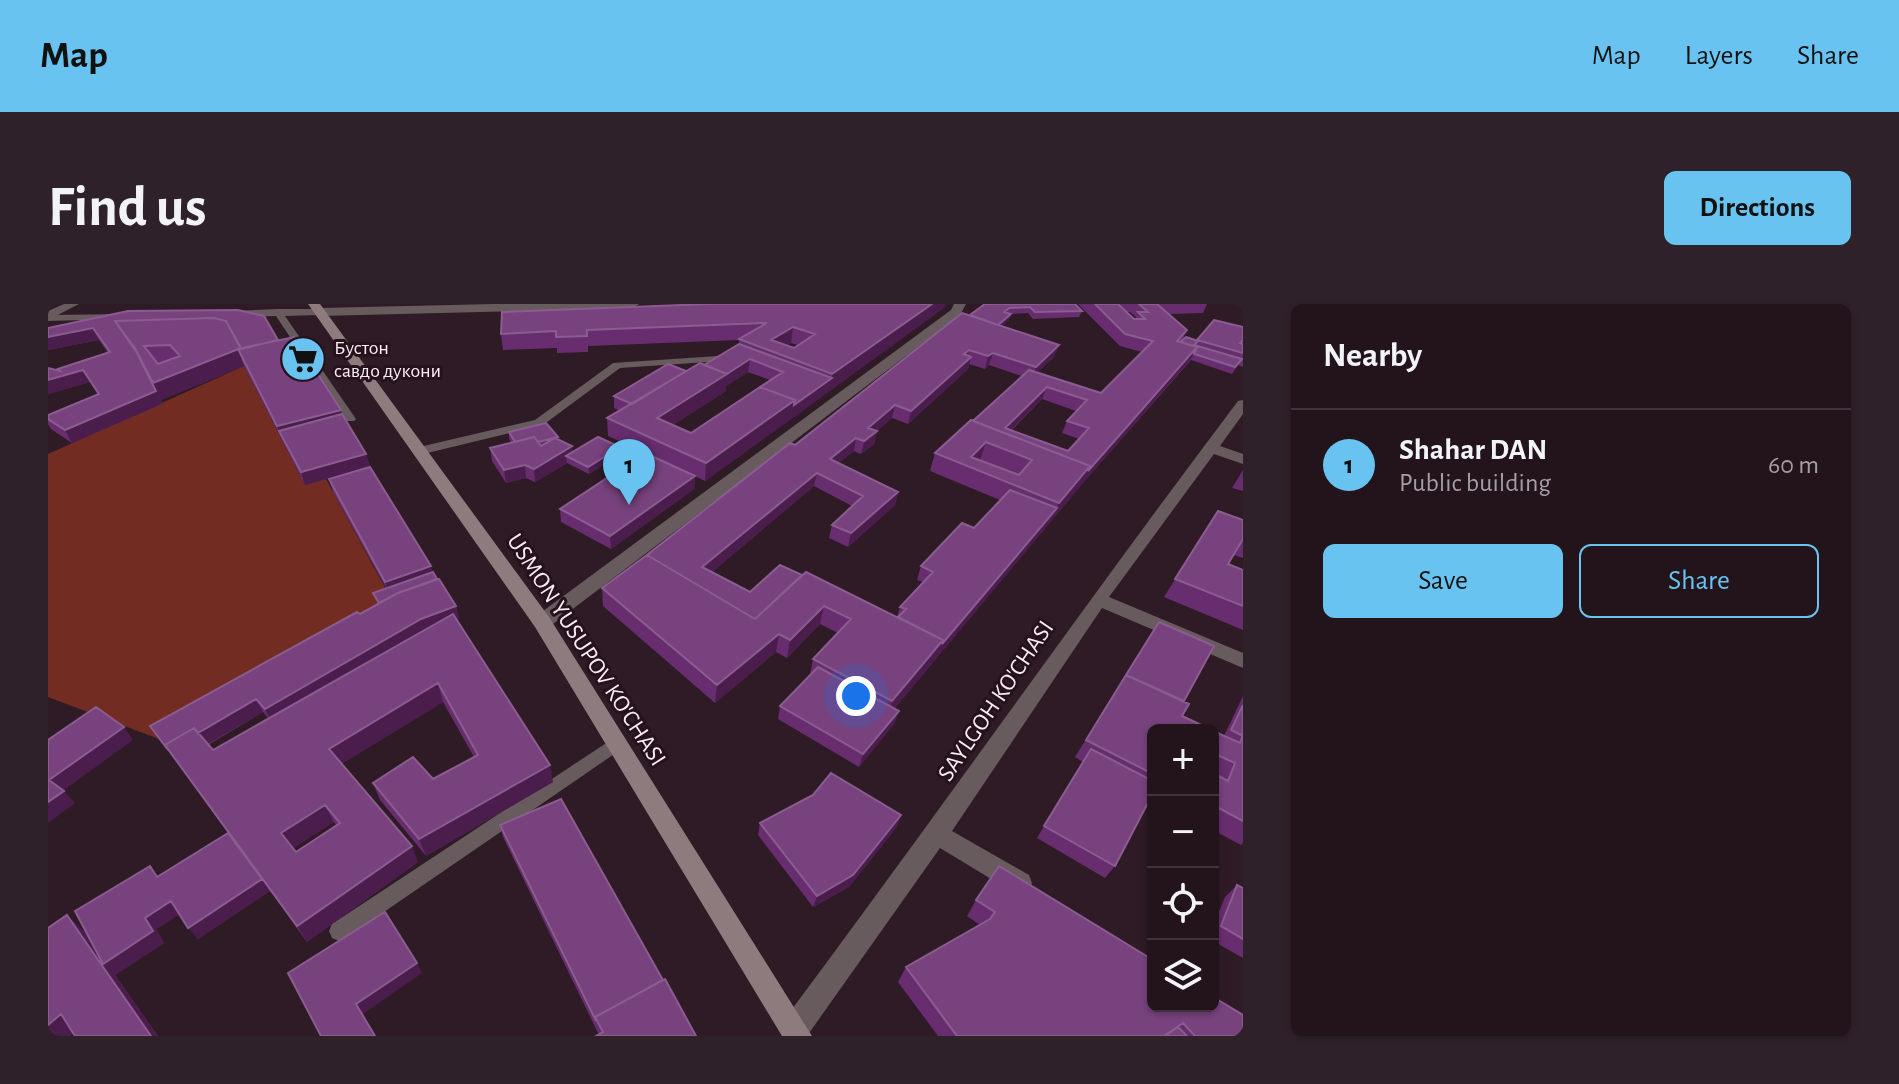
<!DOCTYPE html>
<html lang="en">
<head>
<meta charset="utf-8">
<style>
	:root { --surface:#23141c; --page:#2f2129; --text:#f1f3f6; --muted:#a39ea3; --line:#40333b; --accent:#69c3f1 }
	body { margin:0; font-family:"Alegreya Sans",sans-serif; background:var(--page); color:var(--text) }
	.controls { position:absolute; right:24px; bottom:24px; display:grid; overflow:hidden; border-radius:12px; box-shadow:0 2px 6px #0004 }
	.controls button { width:72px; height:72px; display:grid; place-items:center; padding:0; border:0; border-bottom:2px solid var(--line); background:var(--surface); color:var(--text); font:40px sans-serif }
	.you { position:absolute; left:808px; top:392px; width:28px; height:28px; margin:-20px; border:6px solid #fff; border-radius:50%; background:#1a73e8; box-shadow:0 0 0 12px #1a73e833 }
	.badge { display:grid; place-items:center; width:52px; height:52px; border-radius:50%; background:var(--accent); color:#111; font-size:26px; font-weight:700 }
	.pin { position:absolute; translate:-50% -66px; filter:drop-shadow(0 2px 4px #0008) }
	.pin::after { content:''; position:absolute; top:42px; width:28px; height:24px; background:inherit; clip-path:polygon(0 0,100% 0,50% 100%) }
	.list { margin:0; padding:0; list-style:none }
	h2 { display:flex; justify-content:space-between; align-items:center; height:104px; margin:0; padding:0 32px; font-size:34px }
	h2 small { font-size:26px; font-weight:400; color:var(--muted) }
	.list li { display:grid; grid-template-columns:52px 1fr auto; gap:24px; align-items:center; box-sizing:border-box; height:112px; padding:0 32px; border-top:2px solid var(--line) }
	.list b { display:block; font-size:30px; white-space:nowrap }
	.list p { margin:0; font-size:26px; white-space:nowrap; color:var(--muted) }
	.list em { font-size:26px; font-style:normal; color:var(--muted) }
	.actions { display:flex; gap:16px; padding:24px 32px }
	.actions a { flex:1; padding:18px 0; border:2px solid var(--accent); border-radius:12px; text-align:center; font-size:28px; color:var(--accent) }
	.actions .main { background:var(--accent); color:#111 }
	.icon { flex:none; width:44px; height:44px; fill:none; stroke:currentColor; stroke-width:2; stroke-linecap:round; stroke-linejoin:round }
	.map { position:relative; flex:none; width:1195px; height:732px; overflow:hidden; border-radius:12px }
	header { display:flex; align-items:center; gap:48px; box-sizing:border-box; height:112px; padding:0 40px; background:var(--accent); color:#111 }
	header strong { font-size:38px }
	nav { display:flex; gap:44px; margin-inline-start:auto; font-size:28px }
	.intro { display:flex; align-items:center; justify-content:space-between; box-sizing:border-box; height:192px; padding:0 48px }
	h1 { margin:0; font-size:56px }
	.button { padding:20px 36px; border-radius:12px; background:var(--accent); color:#111; font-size:28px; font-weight:700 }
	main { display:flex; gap:48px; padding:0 48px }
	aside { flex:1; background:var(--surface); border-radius:12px; box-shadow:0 2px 6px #0004 }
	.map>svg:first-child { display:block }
	.green { fill:#722c22 }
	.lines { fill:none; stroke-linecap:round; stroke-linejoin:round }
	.lane { fill:#675b5d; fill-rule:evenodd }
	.street { fill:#675b5d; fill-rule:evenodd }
	.secondary { fill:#8e7b7e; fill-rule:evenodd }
	.wall { fill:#672d6f; fill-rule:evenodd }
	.shaded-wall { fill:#4a1d4c }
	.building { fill:#77427d; stroke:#8b5c90; stroke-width:2; fill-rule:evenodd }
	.labels { text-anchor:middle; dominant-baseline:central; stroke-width:6; stroke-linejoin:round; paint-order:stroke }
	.far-poi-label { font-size:20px; fill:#faecf3; stroke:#25121d; text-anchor:start }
	.street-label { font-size:24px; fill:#faecf3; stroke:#25121d }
</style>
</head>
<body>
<header>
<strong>Map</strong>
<nav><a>Map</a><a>Layers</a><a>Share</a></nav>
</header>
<div class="intro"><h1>Find us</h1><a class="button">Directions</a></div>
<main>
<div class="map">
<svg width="1195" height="732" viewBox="0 0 1195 732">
	<rect width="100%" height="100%" fill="#2f1b26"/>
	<path class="green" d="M196,62L257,181L278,175L285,188L341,291L334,308L111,435L0,393V150Z"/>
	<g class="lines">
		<path class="lane" d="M230,5H272L277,8L272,11L237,12L308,115L306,117H298L228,12L182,13L177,10L182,7Z
			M77,10L79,12L74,15L0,17V11Z
			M670,52L675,55L674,57L572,64L495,121L371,151L365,147L367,144L487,116L565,59Z
			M569,432L575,434L578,439L575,444L298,634L291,637L284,634L281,627L284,620Z"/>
		<path class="street" d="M16,0H31L0,16V7Z
			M445,0H591L585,4L272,12L266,8L272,4Z
			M906,0H918L912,11L501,323H487L485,318L487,313L903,6Z
			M1195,96V110L1172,142L1195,150V160L1166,150L1061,293L1195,349V364L1054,304L904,527L981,571L984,579L981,587L972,590L963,587L892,544L759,732H734L732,726L736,716C889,511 1036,301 1190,97Z"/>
		<path class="secondary" d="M260,0H272L501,313L764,732H734L487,323Z"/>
	</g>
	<path class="wall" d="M937,0L1034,7L1031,13L985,15L980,9L962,10L961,16L954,22L1006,53L990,68L1053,89L1094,48L1072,42L1030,0H1159L1155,9L1121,10L1139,26L1134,37L1149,36L1195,23V63L1190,61L1184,70L1143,56L1034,180L846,405L851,407L846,420L811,463L730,415L732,402L762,371L765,355L790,329L772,320L739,354L728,348L667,399L555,302L554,284ZM1078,8H1082L1088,13L1087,15ZM921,60L937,65L941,61L974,72L925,117L887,149L882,167L952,196L926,224L873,262L869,276L875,278L852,303L849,313L754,271L702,288L664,268L766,182L804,202L784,221L781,234L800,243L847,201L850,188L790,159L806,147L813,150L826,140L829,127L844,114L860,120L920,65ZM994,95L1028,107L1019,117L1014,129L1031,135L1020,147L964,126Z
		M897,3L657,177L647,172L646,185L563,245L513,218L512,205L597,149L560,132L559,114L572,107L566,104V92L656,61L691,40V36L540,42V48L509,49V44L455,46L453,30ZM743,39L750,41L746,44L738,42ZM700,68L722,76L643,129L625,121L678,87V82Z
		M80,7L230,36L293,106L294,110L318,150L322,163L257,181L196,62L113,96L114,100L24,139L3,125L0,120V111L50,91L42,78L0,90V64L11,67L60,49L51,36L0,46Z
		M461,128L510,135L525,148L572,143V150L541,170L519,159L487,178L478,174L458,179L444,157L442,144L464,139L461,135Z
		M1195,166V187L1184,184Z
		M281,175L385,268L408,302L411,315L408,316L505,478L378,552L332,496L325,479L385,475L426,453L395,398L293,460L370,558L259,638L222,587L150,635L132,610L108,625L116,639L67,671L110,732H27L36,627L41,635L111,572L180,529L102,422L330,300L325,289L338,284L285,188ZM215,408L221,415L165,446L160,441ZM286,518L288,521L248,548L245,544Z
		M1170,207L1195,216V254L1186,251L1180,260L1195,266V326L1116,293Z
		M1111,318L1136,397L1134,412L1164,426H1105V495L1102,493L1067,562L1057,574L989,534L1035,458L1027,453Z
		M1195,392V539L1193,541L1165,526V427L1176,432Z
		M853,511L848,524L801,583L765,603L710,531L712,519Z
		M452,521L615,676L648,732L551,731L455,533Z
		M1189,581L1195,584V654L1165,637V622L1177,593Z
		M928,596L1195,732H890L850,678L858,663L932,621L919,612Z"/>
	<path class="shaded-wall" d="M884,0H898L897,3L745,114L746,101L784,74V70Z
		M963,10L961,16L944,31L946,25Z
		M745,23L743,39L727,49L723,36Z
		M45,24L51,36L0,46V33Z
		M1011,41L1006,53L983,75L988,63Z
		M1149,43L1143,55L1034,180L838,415L844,397L1009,204L1011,199L1042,162Z
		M193,44L190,45L196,62L113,96L114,100L24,139L17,126L105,79Z
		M921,46L918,58L923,53L920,65L860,120L863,107Z
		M945,49L941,61L937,65L940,52Z
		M702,55L700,68L678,82V87L609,131V114Z
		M35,66L42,78L0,90V76Z
		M999,83L994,95L955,134L957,124Z
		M747,96L745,114L657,177L658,159Z
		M847,101L844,114L829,127L826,140L813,150L820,124Z
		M293,106L298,123L231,127L229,122Z
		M808,134L806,147L779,168L782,155Z
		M938,138L932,156L923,153Z
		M524,142L525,155L518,152L519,159L487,178L486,165Z
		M572,143V150L541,170L540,163Z
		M318,150L322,163L257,181L253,168Z
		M477,161L478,174L458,179L456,166Z
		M769,169L766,182L653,277L654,263Z
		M647,172L646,185L563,245L562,232Z
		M850,188L847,201L800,243L803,229Z
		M383,262L386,275L341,291L337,278Z
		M408,302L411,315L376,328L224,418L217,405L373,315Z
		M776,302L772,320L739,354L742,336Z
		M731,330L728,348L667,399L669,381Z
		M390,379L395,398L289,463L281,445Z
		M208,395L215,408L129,458L120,446Z
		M851,407L846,420L811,463L815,450Z
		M76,423L85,436L12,489L1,476Z
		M502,461L505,478L378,552L371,535Z
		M16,487L27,499L0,519V498Z
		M277,501L286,518L243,546L233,529Z
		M853,511L848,524L801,583L765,603L769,592Z
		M364,542L370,558L259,638L249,622Z
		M214,576L222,587L150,635L140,624Z
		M123,597L134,609L108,625L116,639L67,671L110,732H103L19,611L36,627L58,658L97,614Z
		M369,659L374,669L315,710L327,732L308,700Z
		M13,710L32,724L22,732H0V721Z"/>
	<path class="building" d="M660,0H884L784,70L691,35L719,19L539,26V32L508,33V27L453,30L454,8ZM745,23L767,30L746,44L723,36Z
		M937,0H1027L1034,7L987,8L982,3L961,4L956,8L963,10L950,21L922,11Z
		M1047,0H1070L1086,15H1097L1090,8H1100L1091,0H1109L1139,26L1129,37L1149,43L1040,167L1042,162L925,117L981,66L1053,89L1105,37L1077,30ZM999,83L1039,96L1019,117L1041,124L1020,147L957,124Z
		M190,6L216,12L230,36L193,45L178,17L166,14L67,17L89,49L108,87L17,126L0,115V111L51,90L35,66L0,76V64L12,67L10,65L62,48L45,24L0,33V24L80,7Z
		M914,9L1011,41L988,63L945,49L940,52L921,46L916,50L923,53L863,107L847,101L820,124L829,127L816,137L808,134L782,155L850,188L803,229L784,221L815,192L769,169L654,263L702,288L732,261L754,271L707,315L599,251L742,139L747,141Z
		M166,14L178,17L193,44L105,79L87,44L67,17ZM122,41L132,52L110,60L96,42Z
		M1166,16L1195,23V36L1192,39L1195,40V49L1149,36Z
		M246,33L293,106L229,122L190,45Z
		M1138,33L1150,37L1146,41L1194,55L1187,63L1146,50L1149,43L1132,38Z
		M691,40L784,74L746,101L747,96L712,83L735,68L702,55L679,70L656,61Z
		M652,59L679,70L609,114L643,129L712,83L747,96L658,159L559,114Z
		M620,60L638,67L584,100L566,92Z
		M294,110L318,150L253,168L231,127Z
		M923,116L1042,162L1011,199L887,149ZM938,138L984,156L971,171L923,153Z
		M498,119L510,133L490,138L486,133L467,138L461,128Z
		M486,133L493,142L507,134L524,142L486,165L477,161L456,166L442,144Z
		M550,133L572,143L540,163L518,152Z
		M597,149L647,172L562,232L512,205Z
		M322,163L383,262L337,278L281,175Z
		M962,186L1009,204L894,340L895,336L850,313L858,305L852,303L885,268L873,262L914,219L926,224Z
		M1170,207L1195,216V235L1180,260L1195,266V302L1127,275Z
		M599,251L707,315L758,268L895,336L844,397L765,355L803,315L776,302L742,336L731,330L669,381L554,284Z
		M385,268L389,275L350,289L331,299L325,289Z
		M391,275L408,302L373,315L217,405L208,395L150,429L146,424L117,441L120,446L102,422L309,308L312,310L350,289Z
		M405,310L502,461L371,535L325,479L365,453L385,475L430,451L390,379L281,445L364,542L249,622L117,441L146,424L165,446ZM277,501L292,519L248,548L233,529Z
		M1111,318L1166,342L1136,397L1078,371Z
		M770,363L851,407L815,450L732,402Z
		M1078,371L1141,400L1134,412L1164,426H1119L1110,422L1108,426H1105V431L1102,437L1105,439V470L1038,436Z
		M1195,401V429L1193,431L1183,426Z
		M48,403L76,423L1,476L16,487L0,498V436Z
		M1165,427L1192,439L1195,431V517L1165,501V469L1180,477L1187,459L1165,449Z
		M1043,445L1105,477V489L1067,562L996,522Z
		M783,469L853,511L805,571L769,592L712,519L765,491Z
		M513,495L615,676L547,713L548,717L452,521Z
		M180,529L214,575L140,624L123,597L97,614L105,627L55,660L27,607L102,562L109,573Z
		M951,562L1105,656V702H1165V693L1195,711V732H1147L1135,719L1116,732H909L858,663L942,615L947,608L928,596Z
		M1189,581L1195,584V635L1173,622Z
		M337,608L369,659L308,700L327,732H273L240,669Z
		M19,611L103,732H27L13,710L0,721V624Z
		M617,675L648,732H548L555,728L547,713Z
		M1130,723L1139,732H1117Z"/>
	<defs>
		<g id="supermarket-disc" transform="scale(2.3)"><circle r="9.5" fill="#69c3f1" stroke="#25121d"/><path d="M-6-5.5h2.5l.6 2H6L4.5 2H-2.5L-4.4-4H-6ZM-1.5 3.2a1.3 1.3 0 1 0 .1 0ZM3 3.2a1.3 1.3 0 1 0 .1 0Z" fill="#111"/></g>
	</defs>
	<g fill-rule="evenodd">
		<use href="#supermarket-disc" x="255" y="55"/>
	</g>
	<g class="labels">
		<g class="far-poi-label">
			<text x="286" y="44">Бустон<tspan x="286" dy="23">савдо дукони</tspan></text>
		</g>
		<g class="street-label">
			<text transform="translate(538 346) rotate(57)">USMON YUSUPOV KO'CHASI</text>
			<text transform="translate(948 397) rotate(-56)">SAYLGOH KO'CHASI</text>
		</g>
	</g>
</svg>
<div class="controls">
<button>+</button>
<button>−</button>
<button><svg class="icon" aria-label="locate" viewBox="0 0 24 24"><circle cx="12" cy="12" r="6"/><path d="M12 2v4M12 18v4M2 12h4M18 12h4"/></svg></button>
<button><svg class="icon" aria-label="layers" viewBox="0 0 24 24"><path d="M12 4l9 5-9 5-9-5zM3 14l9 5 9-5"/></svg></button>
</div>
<div class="you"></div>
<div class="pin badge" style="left:581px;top:201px">1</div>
</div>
<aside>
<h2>Nearby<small></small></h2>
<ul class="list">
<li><span class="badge">1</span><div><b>Shahar DAN</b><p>Public building</p></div><em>60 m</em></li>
</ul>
<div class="actions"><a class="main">Save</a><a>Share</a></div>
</aside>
</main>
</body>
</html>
